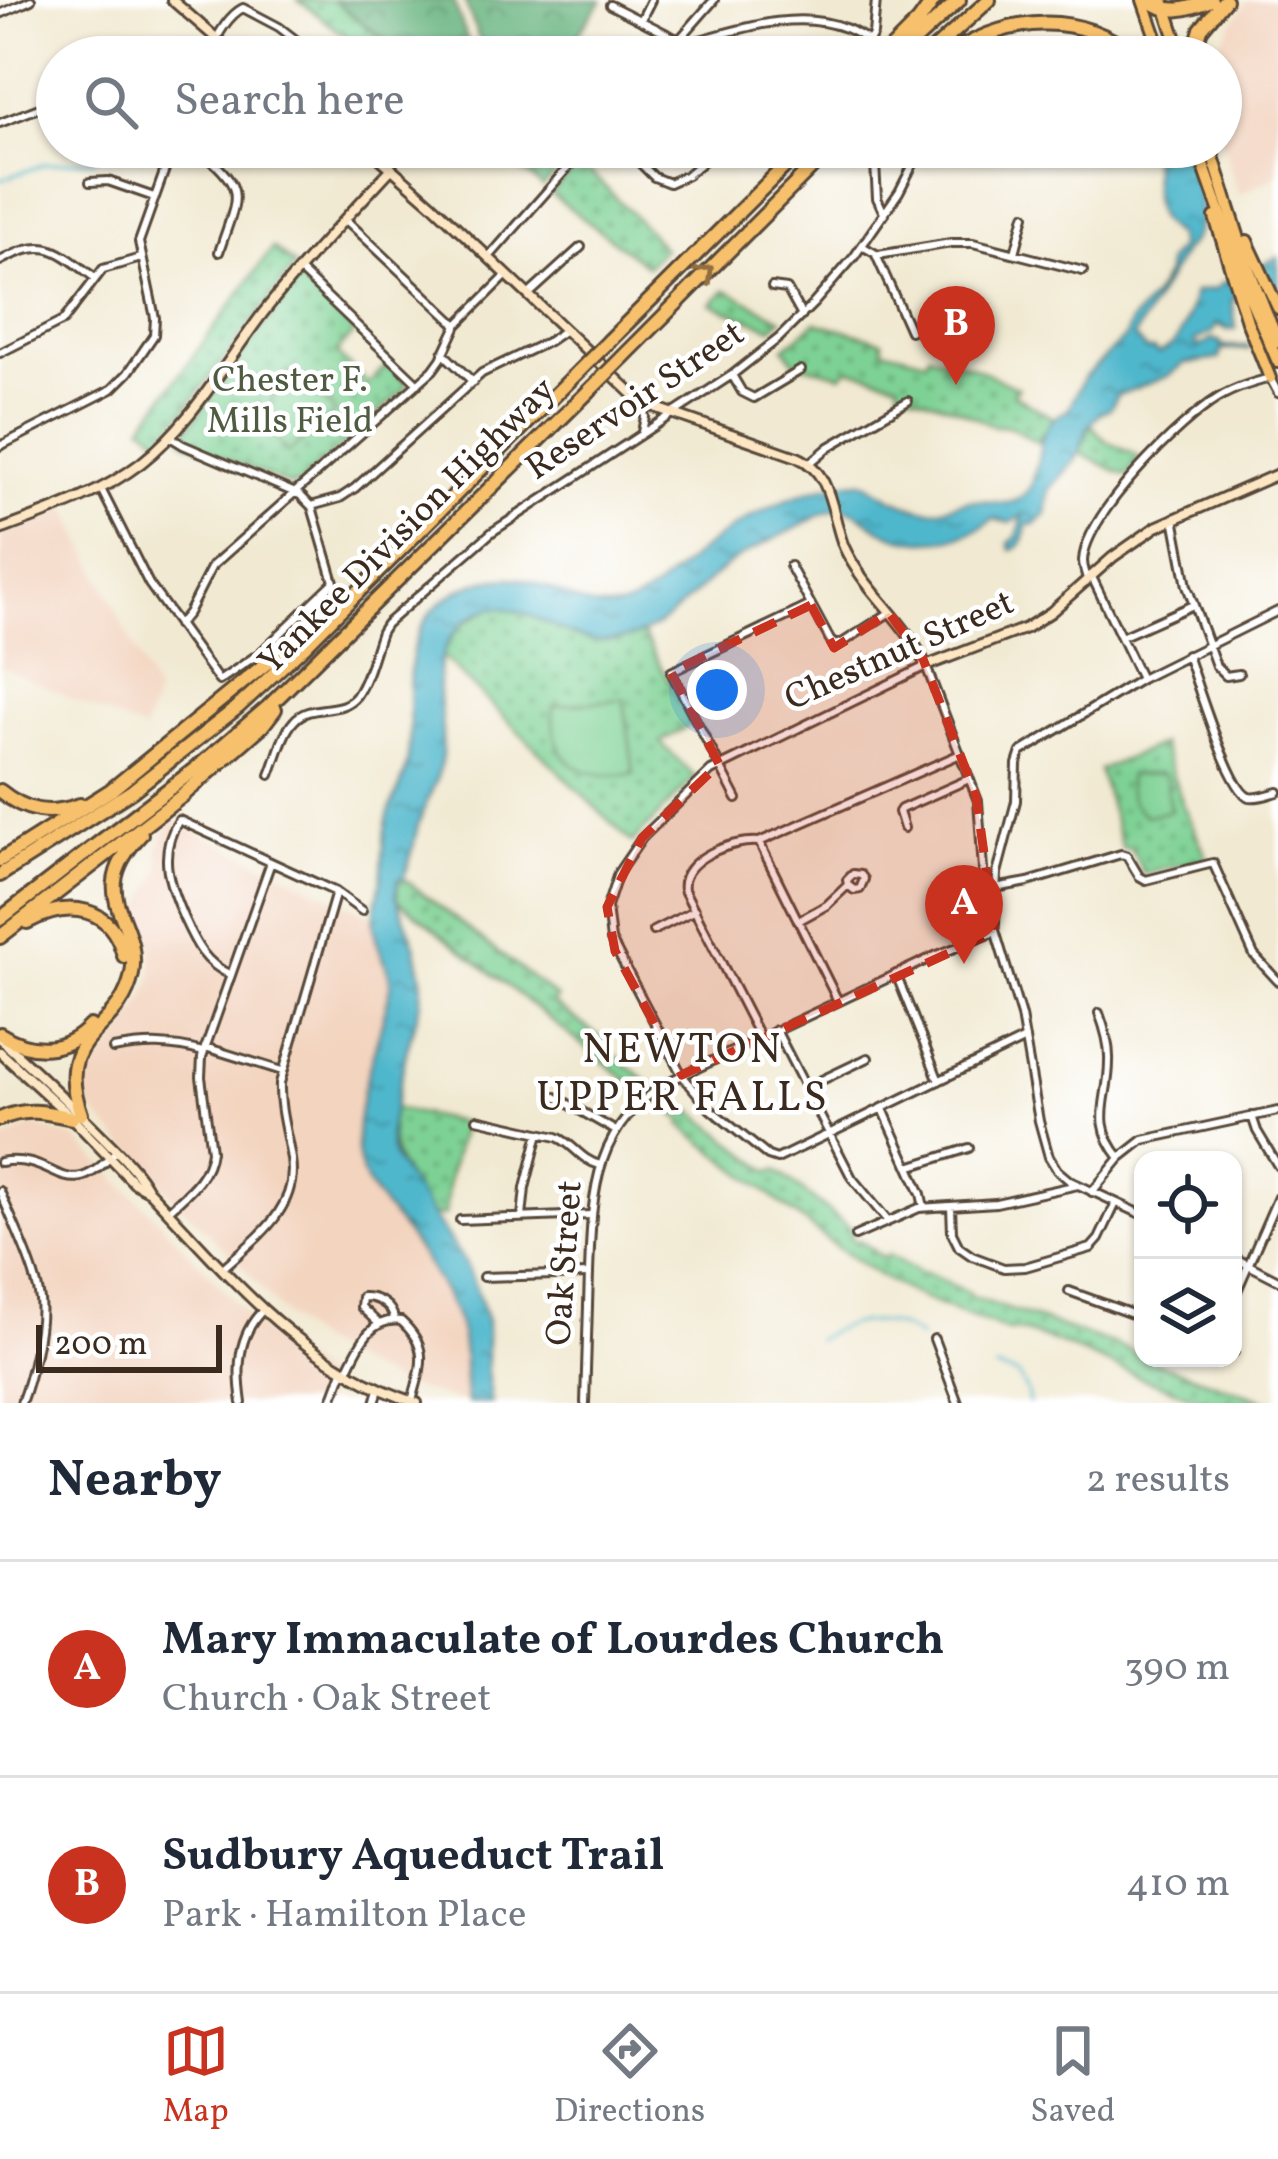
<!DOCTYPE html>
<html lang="en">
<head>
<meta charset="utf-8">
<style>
	:root { --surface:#fff; --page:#f6f6f7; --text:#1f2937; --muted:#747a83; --line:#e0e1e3; --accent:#c8321e }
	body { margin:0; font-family:Vollkorn,serif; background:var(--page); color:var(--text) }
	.controls { position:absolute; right:36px; bottom:36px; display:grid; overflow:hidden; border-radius:24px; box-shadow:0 3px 9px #0004 }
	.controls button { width:108px; height:108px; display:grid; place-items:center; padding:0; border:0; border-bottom:3px solid var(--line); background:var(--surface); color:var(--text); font:60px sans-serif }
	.scale { position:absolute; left:36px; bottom:30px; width:186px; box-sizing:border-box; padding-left:12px; border:6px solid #3b2a1e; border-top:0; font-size:33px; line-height:42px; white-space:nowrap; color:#3b2a1e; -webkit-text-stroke:9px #fff; paint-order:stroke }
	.you { position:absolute; left:717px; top:690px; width:42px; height:42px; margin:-30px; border:9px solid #fff; border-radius:50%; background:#1a73e8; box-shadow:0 0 0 18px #1a73e833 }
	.badge { display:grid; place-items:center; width:78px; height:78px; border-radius:50%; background:var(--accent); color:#fff; font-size:39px; font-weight:700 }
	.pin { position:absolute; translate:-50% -99px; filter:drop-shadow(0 3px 6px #0008) }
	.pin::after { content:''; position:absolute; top:63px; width:42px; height:36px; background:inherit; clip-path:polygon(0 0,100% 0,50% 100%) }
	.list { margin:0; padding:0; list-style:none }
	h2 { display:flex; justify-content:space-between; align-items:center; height:156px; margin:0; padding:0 48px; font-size:51px }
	h2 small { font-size:39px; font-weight:400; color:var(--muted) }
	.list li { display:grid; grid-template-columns:78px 1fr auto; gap:36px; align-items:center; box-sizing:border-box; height:216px; padding:0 48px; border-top:3px solid var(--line) }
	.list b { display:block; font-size:45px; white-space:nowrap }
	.list p { margin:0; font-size:39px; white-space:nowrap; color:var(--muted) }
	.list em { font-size:39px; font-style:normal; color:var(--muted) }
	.icon { flex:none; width:66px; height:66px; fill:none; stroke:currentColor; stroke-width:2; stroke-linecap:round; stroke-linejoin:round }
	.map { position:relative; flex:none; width:1278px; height:1403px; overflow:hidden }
	.search { position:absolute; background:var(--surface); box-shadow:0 3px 9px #0004; left:36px; right:36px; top:36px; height:132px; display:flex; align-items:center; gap:30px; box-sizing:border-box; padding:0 42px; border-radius:66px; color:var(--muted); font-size:45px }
	.sheet { height:588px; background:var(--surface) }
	nav { display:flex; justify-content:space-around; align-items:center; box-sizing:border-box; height:168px; border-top:3px solid var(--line); background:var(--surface); font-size:33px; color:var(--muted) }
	nav a { display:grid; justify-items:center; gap:6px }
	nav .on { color:var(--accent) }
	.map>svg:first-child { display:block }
	.built { fill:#f3d4bf }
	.green { fill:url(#green-dots); stroke:#5c7e59; stroke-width:3 }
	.forest { fill:url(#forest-crowns); stroke:#506e4e; stroke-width:3 }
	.pitch { fill:#7ed194; stroke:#5c7e59; stroke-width:3 }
	.water { fill:url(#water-ripples); stroke:#457075; stroke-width:3 }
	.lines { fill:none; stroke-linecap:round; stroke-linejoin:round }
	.stream { stroke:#4fb7cc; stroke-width:3 }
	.minor-casing { stroke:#564739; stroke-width:12 }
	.tertiary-casing { stroke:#564739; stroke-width:12 }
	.secondary-casing { stroke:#564739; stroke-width:14 }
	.trunk-casing { stroke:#564739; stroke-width:16 }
	.motorway-casing { stroke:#564739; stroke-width:18 }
	.minor { stroke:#fff; stroke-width:6 }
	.tertiary { stroke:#fff; stroke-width:6 }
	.secondary { stroke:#fce6c4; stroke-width:8 }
	.trunk { stroke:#f7c06c; stroke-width:10 }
	.motorway { stroke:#f7c06c; stroke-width:12 }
	.motorway-bridge-casing { stroke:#564739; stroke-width:18; stroke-linecap:butt }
	.motorway-bridge { stroke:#f7c06c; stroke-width:12 }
	.oneway { stroke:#906e41 }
	.marked { fill:#c8321e; fill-opacity:0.2; stroke:#c8321e; stroke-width:9; stroke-dasharray:24 15; stroke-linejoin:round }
	.labels { text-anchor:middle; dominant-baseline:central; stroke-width:9; stroke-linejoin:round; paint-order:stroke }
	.park-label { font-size:36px; fill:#4f5c41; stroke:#fff }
	.street-label { font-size:36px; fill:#3b2a1e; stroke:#fff }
	.quarter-label { font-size:42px; letter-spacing:3px; fill:#3b2a1e; stroke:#fff }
</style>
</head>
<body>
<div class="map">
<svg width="1278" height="1403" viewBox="0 0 1278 1403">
	<defs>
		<pattern id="green-dots" width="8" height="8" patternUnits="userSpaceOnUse" patternTransform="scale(3)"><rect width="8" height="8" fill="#7ed194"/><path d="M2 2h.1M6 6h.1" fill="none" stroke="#68aa78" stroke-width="1.8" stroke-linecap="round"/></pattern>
		<pattern id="forest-crowns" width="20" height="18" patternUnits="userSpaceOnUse" patternTransform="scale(3)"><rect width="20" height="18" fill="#66b37e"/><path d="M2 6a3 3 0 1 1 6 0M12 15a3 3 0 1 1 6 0" fill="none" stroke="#559267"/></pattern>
		<pattern id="water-ripples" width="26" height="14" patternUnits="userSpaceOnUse" patternTransform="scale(3)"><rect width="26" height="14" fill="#4fb7cc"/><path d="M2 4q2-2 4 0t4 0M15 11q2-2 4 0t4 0" fill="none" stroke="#4395a5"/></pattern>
	</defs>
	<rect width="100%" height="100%" fill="#fff"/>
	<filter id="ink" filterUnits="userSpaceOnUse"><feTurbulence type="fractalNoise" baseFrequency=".00833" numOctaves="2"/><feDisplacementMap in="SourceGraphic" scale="24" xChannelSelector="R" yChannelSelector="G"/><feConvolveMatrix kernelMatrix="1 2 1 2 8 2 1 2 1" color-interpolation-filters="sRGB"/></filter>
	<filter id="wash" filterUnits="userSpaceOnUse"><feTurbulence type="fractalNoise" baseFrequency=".004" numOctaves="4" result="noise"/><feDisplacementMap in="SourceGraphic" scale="48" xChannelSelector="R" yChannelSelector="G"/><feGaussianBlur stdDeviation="2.7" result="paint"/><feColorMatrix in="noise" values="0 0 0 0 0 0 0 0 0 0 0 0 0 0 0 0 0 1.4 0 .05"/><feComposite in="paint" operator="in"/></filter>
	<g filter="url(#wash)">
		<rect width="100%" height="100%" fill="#f1e9d1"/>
		<path class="built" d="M1248,0H1278V174L1239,195L1221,138V57H1213L1214,51Z
			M67,508L156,694L144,731L0,666V533Z
			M171,820L374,917V930L390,968L391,985L365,1087L357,1149L358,1160L379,1200L416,1247L455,1314L463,1335V1378L467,1403L399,1384L363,1368L320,1344L287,1318L240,1264L166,1190L84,1101L81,1085L114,1044L145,997L152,977V950L140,911L161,869L158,850Z
			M31,1126L75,1138L158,1220L266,1335L302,1359L328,1381L323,1403H0V1142Z"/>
		<path class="green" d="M298,0H333L406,57H373Z
			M491,147H538L562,166L543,187Z
			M580,162L649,231L663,249L647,266L551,194Z
			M273,248L295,266L182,414L160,438L143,425Z
			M300,281L355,332L336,353L368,384L388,364L407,383V387L297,485L291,486L185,441L182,436L296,283Z
			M725,290L730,292L782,319L772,328L711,304Z
			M816,322L883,341V349L926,360L929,354L969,365L1018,388L1013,394L1054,418L1041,436L1040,444L1009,426H994L955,408L899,389V382L849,369L841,375L796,363L784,348Z
			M1091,424L1106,441L1140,457L1127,476L1079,453Z
			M497,607C556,615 578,655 643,634L692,724L660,742L695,777L632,843L442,656C452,629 470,614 497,607Z
			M1161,744L1185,809L1207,858L1144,874L1130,847L1122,848L1099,770Z
			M403,878L557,998L552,1003L604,1040L600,1044L651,1084L642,1092L397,899L398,879Z
			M662,1093L690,1114L693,1111L770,1172L776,1170L855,1232L849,1236L855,1242L859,1240L884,1259L888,1255L924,1275L925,1273L969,1293V1296L1127,1349L1143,1358L1272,1403H1212L1142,1378L1061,1344L1025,1332L1008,1331L921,1298L885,1279L840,1250L681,1125L683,1121L657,1098Z
			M393,1108L463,1123L449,1177L445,1215L432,1216C406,1176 384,1158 393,1108Z"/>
		<path class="forest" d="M333,0H453L474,57H406Z
			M464,0H602L562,57H486Z"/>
		<path class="pitch" d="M288,371L334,410V414L288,453C264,428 265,396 288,371Z
			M624,699L634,774C582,779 550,766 553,706Z
			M1162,774L1166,778L1170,811L1146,816C1131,806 1126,792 1129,775Z"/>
		<path class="water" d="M1150,147H1178C1198,173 1213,226 1184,250L1134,337L1146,350H1154L1159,354C1184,343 1189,316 1194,292L1216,289L1222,283L1278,257V287L1275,288L1270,280L1232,299L1236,329L1228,330L1217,324L1213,332L1195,341L1196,346L1204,345L1212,339L1221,343L1222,347L1248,346L1249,349L1222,350L1219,359L1184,364L1166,377L1118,395L1110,408L1100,413L1088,427L1076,459L1049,490L1046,514L1035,524L1027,525C1026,535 1023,547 1011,550L1009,543L1017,537L1023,516L1010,523L993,519C964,542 916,549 882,530C869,523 857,509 842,509C826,509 814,519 800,526C774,540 743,552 720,571C682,602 660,639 606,641C552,644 505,572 455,632C425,668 446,714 442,756C439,782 425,801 418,825C413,843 412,861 403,878L398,879L396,895L416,948L422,978L421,1002L407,1049L389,1132L391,1150L396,1162L466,1265L475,1286L487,1321V1372L492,1403H467C462,1372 468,1342 454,1313C444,1291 430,1269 417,1249C398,1218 357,1187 357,1147C356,1091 381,1039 391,985C389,963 374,945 374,924C374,908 379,895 381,879C384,858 382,837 388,816C392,801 401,788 405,773C420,715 389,646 443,601C455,591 468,584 484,581C495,579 509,577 520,579C559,585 591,622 632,603C657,591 677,570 698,553C742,517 806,484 863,481C879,492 903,505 922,509C940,513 952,503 969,501C981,499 1004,506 1015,501C1020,499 1025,494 1029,489C1034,483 1033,479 1035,472C1043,444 1037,424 1068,410L1083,379L1125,337L1131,322L1153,297L1166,274L1167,262L1179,247L1176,236C1175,235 1161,223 1161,222C1147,201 1157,170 1150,147Z"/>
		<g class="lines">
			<path class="stream" d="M0,180L45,164L93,160L109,147
				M817,1340C848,1317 889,1316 920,1338
				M996,1369L1018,1375L1027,1392L1029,1403"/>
		</g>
	</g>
	<g filter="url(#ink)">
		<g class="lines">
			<g class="minor-casing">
				<path id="minor" d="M610,5L679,40
					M641,20L651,0
					M677,43L685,44C735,31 794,8 845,28C854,31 862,37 870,41
					M208,57C215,40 227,16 243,8L279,27L318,57
					M664,57L714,0
					M862,57L873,34L876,0
					M0,123L57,101
					M197,147C248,192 239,192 219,252
					M624,147L654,177L669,183L687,175L720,147
					M874,147L877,198L884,213
					M90,182L108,181L154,197
					M345,219L457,325
					M862,246L878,255L951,243H973L1083,271
					M1015,253L1025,215
					M876,255L910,331
					M489,257L586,147
					M0,261C46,237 55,248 95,278
					M299,270L418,384
					M772,287L787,289L802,316
					M528,295L581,247
					M0,353L63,321L103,269L141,258
					M443,353L473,382
					M732,375L742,392L754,398L801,370
					M1270,378L1278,393
					M642,400L645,417L642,432
					M0,446L112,389L128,373L154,335L155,318L139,242L173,147
					M810,463L829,447L908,401
					M101,489L149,584L219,681L260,653L334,582L312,507L300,495L183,445L170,437
					M311,506L340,498L355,488L482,373L549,341L565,330
					M1174,518L1187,586L1216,666L1226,676L1239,674
					M790,566L830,640L835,645L842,643L889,613
					M1091,575L1141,679
					M178,625L188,613L212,566L433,370L441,359L457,325L507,275
					M1121,637L1193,605
					M1187,655C1196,679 1229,790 1249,797C1258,799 1270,794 1278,792
					M270,775C277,758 282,734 294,721C310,702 340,716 356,696C368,679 374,651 381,632L386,624L492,532L732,375L779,338L813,304L854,257L899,192L922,147H939
					M737,799L671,672L811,605
					M904,828L899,812L901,809L969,779
					M759,842L838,1001
					M995,888L1028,882L1121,854L1127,856L1139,876L1146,880L1213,863L1254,955L1278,981
					M798,921L827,905L848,885L854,890L860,889L864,879L861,875L853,874L847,880L848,885
					M995,925L997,873L1016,801L1017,764L1021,752L1141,679L1278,611
					M653,931L695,910
					M896,974L939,1081
					M231,975C205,964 195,943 184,919C169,885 157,853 179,820L336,892L362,911
					M1099,1013C1105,1029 1110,1045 1109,1062C1109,1101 1090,1121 1120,1158
					M776,1030L852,1178L887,1220
					M760,1038L684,890C679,859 734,839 759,842L958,755
					M205,1047L282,1071
					M113,1049C145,1043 172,1043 203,1052
					M682,1075L710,1109L768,1156L777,1159L1025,1039
					M805,1088L868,1058
					M556,1097L616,1131
					M883,1109L921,1194L924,1207
					M1252,1116L1257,1131L1278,1166
					M477,1119L557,1137C575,1145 579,1159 600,1165
					M0,1162C58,1152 64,1210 116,1151
					M909,1167L969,1148
					M0,1191C12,1221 36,1269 40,1300C43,1328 31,1376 21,1403
					M1092,1192L1120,1158L1143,1140L1278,1111
					M951,1206L952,1233L959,1247L972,1256L1004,1268L1025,1267L1091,1248L1099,1239L1116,1203
					M168,1211C187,1193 208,1178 211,1151L201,1077L202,1057L271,862
					M522,1217L525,1188L539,1133
					M460,1220L591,1215
					M855,1236L919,1208L996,1203L1078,1185
					M223,1268C256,1238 299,1209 291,1159C287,1134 279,1109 280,1083L336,892
					M483,1277L589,1274
					M1069,1291L1143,1318
					M1233,1300L1278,1197
					M378,1323L361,1307L362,1297C376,1296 392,1305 394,1319
					M934,1339L958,1403
					M1233,1351L1234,1352
					M346,1373C358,1349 369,1316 401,1321C431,1348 421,1367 412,1401
					M242,1403C237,1369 237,1336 263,1310
					M331,1403L343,1371
					M375,1403L379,1389"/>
			</g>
			<g class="tertiary-casing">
				<path id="tertiary" d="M0,14L31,0
					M1087,579C1085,571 1083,568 1083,561C1085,515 1180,421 1218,398C1234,388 1252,383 1270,378
					M682,1075L611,940L607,907L618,873L642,838L711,771L926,666L978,801L985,897L1021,1016L1039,1121L1049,1157L1057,1170L1070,1181L1143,1215
					M1233,1257L1278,1280
					M585,1403C586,1360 588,1316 589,1273C592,1192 593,1125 672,1080L937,955L995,932"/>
			</g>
			<g class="secondary-casing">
				<path id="secondary" d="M172,0L238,57
					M367,147L431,203L637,398L657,408L797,457C833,472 831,515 844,547C864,591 907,621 926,666L1026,628L1051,612L1113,557L1156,527L1278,474
					M0,530C49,512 99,495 141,463C191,424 225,363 263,313C303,262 348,216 392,168
					M1,1040C37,1072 71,1105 105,1139C121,1155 137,1170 148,1190C231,1277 298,1364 417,1403
					M0,1052L70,1116L134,1183L147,1190"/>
			</g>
			<g class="trunk-casing">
				<path id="trunk" d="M1143,0L1163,57
					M1163,0L1182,57
					M1197,147L1249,295L1278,362
					M1210,147L1248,267L1278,342
					M1215,217L1247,321L1270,378
					M1247,241L1278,308"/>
			</g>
			<g class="motorway-casing">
				<path id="motorway" d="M1149,0C1168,16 1190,9 1211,0
					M883,57L919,21L934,0
					M897,57L959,0
					M926,57L989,0
					M946,57C1007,16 1077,9 1137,57
					M1193,57L1201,29L1225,0
					M609,341L804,147
					M624,356L832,147
					M0,791C26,812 49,816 80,805
					M0,860L111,790L334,608
					M0,875L132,791L238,707L305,645L579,371
					M0,919L199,766L268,707L593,387
					M27,922C68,900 112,905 124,956
					M0,937L182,796L262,726L275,709
					M0,1034C31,1054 65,1053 90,1026
					M81,1114C51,1030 120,1036 132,974C142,917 82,898 141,834
					M0,1119C25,1107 46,1112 72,1118"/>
			</g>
			<use href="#minor" class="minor"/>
			<use href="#tertiary" class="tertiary"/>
			<use href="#secondary" class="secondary"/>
			<use href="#trunk" class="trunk"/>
			<use href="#motorway" class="motorway"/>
			<g class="motorway-bridge-casing">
				<path id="motorway-bridge" d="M579,371L609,341
					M593,387L624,356"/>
			</g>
			<use href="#motorway-bridge" class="motorway-bridge"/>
		</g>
		<defs><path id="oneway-chevron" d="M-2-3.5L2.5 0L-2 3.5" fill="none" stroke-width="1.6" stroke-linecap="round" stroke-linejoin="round" transform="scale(3)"/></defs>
		<use class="oneway" href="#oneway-chevron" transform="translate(706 273) rotate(-45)"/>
	</g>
	<path class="marked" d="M811,605L834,648L889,613L923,659L976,796L995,932L682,1075L615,951L607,907L642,838L719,764L671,672Z"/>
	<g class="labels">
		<g class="park-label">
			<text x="290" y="382">Chester F.<tspan x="290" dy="41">Mills Field</tspan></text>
		</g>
		<g class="street-label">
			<text transform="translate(636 402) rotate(-34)">Reservoir Street</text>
			<text transform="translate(408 527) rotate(-45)">Yankee Division Highway</text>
			<text transform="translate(900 652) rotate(-24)">Chestnut Street</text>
			<text transform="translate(566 1263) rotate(-86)">Oak Street</text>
		</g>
		<g class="quarter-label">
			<text x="683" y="1051">NEWTON<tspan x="683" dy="48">UPPER FALLS</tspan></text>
		</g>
	</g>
</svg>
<div class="controls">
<button><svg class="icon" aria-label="locate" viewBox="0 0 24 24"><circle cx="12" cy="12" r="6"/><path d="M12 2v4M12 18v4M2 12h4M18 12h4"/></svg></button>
<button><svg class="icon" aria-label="layers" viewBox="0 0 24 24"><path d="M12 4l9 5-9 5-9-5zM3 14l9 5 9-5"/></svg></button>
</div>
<div class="scale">200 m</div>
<div class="you"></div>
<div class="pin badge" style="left:964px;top:964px">A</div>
<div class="pin badge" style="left:956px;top:385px">B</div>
<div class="search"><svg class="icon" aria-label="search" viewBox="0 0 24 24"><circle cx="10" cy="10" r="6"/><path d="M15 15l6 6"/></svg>Search here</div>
</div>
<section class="sheet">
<h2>Nearby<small>2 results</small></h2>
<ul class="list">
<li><span class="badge">A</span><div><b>Mary Immaculate of Lourdes Church</b><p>Church · Oak Street</p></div><em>390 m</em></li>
<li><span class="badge">B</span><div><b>Sudbury Aqueduct Trail</b><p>Park · Hamilton Place</p></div><em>410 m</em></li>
</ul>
</section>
<nav>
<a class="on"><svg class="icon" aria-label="map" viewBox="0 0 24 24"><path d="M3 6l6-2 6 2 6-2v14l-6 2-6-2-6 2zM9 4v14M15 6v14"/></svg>Map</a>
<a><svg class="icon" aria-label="directions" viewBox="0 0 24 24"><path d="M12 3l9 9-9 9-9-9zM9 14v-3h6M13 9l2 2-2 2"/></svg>Directions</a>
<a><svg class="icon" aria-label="saved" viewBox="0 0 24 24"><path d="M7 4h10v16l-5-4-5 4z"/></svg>Saved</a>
</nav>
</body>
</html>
